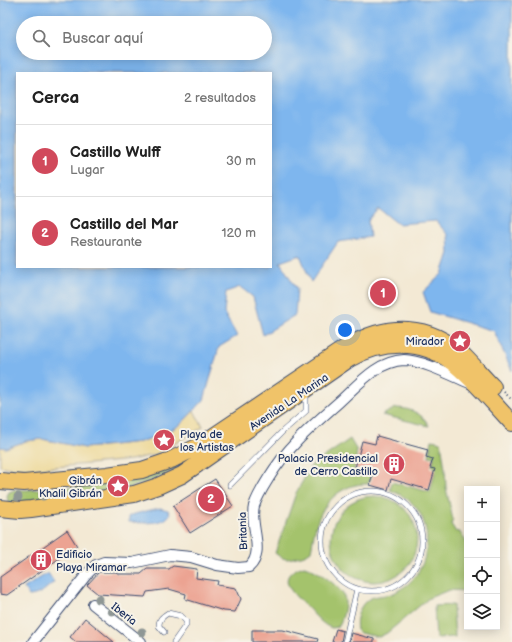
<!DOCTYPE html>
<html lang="es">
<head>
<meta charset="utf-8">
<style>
	:root { --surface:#fff; --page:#f6f6f6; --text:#222; --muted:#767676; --line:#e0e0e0; --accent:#d1495b }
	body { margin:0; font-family:"Balsamiq Sans",sans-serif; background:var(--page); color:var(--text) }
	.controls { position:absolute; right:12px; bottom:12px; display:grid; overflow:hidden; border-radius:0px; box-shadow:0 2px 10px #0003 }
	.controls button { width:36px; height:36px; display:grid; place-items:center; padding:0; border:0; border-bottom:1px solid var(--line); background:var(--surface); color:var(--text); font:20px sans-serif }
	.you { position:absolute; left:345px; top:330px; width:14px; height:14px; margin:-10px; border:3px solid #fff; border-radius:50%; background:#1a73e8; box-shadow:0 0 0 6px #1a73e833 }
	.badge { display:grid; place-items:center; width:26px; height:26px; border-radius:50%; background:var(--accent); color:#fff; font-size:13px; font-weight:700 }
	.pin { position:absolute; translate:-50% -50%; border:2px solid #fff; box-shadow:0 1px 4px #0006 }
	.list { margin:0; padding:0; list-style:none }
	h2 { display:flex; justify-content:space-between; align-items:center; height:52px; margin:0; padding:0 16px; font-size:17px }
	h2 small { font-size:13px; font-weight:400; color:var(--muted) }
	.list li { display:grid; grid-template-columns:26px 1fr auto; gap:12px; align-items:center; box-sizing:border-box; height:72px; padding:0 16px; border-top:1px solid var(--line) }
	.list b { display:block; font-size:15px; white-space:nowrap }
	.list p { margin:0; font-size:13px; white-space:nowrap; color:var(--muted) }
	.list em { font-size:13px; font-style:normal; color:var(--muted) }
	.icon { flex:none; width:22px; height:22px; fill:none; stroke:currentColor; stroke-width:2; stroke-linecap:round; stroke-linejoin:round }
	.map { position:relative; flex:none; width:512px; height:642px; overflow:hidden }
	.search { position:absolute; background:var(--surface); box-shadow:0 2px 10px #0003; left:16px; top:16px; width:256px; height:44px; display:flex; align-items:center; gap:10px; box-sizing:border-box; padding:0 14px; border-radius:22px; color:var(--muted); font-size:15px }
	.panel { position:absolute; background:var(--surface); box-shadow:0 2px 10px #0003; left:16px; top:72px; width:256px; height:196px; border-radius:0px }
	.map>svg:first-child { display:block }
	.green { fill:#a4c36c; stroke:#607965 }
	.sand { fill:#eeda9e; stroke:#84847e }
	.water { fill:#7eb6ee; stroke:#4c72a6; fill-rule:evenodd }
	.building { fill:#eca392 }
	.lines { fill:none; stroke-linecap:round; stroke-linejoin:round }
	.service-casing { stroke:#3b4b70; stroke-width:6 }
	.minor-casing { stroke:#3b4b70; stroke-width:12 }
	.primary-casing { stroke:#3b4b70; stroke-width:18 }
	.path { stroke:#3b4b70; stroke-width:2; stroke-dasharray:1 3; stroke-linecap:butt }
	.service { stroke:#fff; stroke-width:5 }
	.minor { stroke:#fff; stroke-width:10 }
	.primary { stroke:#f0c369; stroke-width:16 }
	.tree { fill:#8f9795 }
	.labels { text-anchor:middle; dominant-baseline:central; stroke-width:4; stroke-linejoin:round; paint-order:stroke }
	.poi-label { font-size:11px; fill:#1b2f5e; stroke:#f7f3e8; text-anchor:end }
	.street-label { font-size:11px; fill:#1b2f5e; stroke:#f7f3e8 }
</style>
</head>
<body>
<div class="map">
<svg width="512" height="642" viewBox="0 0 512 642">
	<rect width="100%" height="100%" fill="#f7f3e8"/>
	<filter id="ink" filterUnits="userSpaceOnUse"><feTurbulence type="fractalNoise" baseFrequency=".025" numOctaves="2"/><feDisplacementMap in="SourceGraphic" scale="8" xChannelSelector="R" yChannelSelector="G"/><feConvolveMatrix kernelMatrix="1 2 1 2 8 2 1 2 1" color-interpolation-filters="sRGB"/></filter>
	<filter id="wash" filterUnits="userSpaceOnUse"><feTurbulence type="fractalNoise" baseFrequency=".012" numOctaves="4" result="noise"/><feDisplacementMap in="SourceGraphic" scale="16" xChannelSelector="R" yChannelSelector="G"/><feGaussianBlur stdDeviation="0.9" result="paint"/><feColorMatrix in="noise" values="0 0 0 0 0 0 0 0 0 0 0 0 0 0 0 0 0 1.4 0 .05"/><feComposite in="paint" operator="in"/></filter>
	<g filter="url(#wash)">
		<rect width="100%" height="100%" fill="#f3e9d4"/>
		<path class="green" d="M396,408C409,408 423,413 429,426L382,415Z
			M350,439L357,451L354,470L371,475L368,484C342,483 323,502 316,526C313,534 313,543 311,551C306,555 302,556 296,557C286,560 284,560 275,553L296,493L311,466Z
			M432,440L441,442L445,469L446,488L453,520L451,524L456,532L459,531L467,543V591L449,590L429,598L387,633L379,637L360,633L357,630C355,621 358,609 365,602C373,594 384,597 394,593C399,590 406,586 409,583C433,562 433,517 407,499C402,495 396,493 390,490L392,482L430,492L436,468L432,466L434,457L429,456Z
			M196,456C187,461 179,467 170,472C124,496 66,498 15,503L8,502L7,496L9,492L14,490H26L91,486L146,475Z
			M331 539a43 43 0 1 1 86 0a43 43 0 1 1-86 0Z
			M304,566C314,568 340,586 344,596C347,604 343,619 338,627C336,627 334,628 332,628C323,626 314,614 308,608C293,594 272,576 304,566Z
			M453,605L455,637L436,638L434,606Z"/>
		<path class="sand" d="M194,411L203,427L157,454L131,460L34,469L10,468L0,466V447L6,448L26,441L42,439L85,448L140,442L163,434L180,425Z"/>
		<path class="water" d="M0,0H512V371L494,331L430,312L423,292L442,274L449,253L448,235L436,221L398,224L378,208L368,220L370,237L338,242L311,282L300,255L280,262L297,289L295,315L263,335L253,297L240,287L226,292L224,313L237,336L219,347L204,400L180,425L163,434L140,442L85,448L42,439L26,441L6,448L0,447ZM23,23H265V53H23ZM17,73H271V267H17Z
			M160,508L168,510L170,514C165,525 141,523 129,522V516C133,514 155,509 160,508Z
			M48,573L54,582C45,589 41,595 29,596L24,588Z"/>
		<g id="blocks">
			<path class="building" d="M377,436L428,450L426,457L433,459L430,468L435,469L429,490L391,479L388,490L370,485L373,473L355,468L362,441L375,444Z
				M215,479L233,506L190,533L173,506Z
				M67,530L77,546L7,595L0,594V577Z
				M173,566L197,569L196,578L218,581L217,585L236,588L241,599L235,612L224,611L185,599L186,594L169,589L147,592L145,597L98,594L87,585L99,572H116L119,574H141L147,569H169Z
				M85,618L114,642H76L70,637Z
				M336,629L343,631L341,642H332Z
				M252,630H283L318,639L317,642H252Z
				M351,633L374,639V642H349Z"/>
		</g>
	</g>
	<g filter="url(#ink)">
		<use href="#blocks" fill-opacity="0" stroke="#3b4b70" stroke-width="1"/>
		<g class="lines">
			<g class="service-casing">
				<path id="service" d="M230,485L283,431L306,411V393
					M322 541a50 50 0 1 1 100 0a50 50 0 1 1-100 0Z
					M164,632L159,626C159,619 162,617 168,613L181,616L186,621V625L174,642
					M345,642L357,589"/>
			</g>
			<g class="minor-casing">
				<path id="minor" d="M93,604L141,642
					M33,642L87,574L96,565L104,562L132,563L170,555L191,557L217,565L238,568L249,567C266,552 249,525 254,506C257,497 263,487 268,479C288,446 311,427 339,402C358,385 377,361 404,360C422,360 455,377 472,384"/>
			</g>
			<g class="primary-casing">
				<path id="primary" d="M0,481L24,483L107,475L142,470L171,460L199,446L348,346C388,323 429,323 464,356C474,366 483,377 493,387
					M0,508L20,510L31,509L134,494L158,486L182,475L349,359C382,340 421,339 452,362C473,378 494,404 512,423"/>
			</g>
			<path class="path" d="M504,392L512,400"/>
			<use href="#service" class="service"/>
			<use href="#minor" class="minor"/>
			<use href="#primary" class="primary"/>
		</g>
		<g class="tree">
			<circle cx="76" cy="493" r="4.5"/>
			<circle cx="43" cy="496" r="4.5"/>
			<circle cx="18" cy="497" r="4.5"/>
			<circle cx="99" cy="599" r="4.5"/>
			<circle cx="112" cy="611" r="4.5"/>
			<circle cx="123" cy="615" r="4.5"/>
			<circle cx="142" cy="632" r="4.5"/>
		</g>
	</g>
	<defs>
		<g id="sight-disc" transform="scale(1.15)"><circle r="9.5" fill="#d1495b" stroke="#f7f3e8"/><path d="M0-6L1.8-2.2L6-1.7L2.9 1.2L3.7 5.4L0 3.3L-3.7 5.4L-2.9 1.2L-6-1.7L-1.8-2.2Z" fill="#fff"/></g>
		<g id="building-disc" transform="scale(1.15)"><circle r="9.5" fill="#d1495b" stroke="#f7f3e8"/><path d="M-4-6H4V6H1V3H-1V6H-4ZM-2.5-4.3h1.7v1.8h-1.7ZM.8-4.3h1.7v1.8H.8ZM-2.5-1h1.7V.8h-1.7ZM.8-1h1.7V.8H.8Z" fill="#fff"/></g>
	</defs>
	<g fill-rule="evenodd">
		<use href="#sight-disc" x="460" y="341"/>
		<use href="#sight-disc" x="164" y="440"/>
		<use href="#building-disc" x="394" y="464"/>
		<use href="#sight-disc" x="118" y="486"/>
		<use href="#building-disc" x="41" y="560"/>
	</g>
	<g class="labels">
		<g class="poi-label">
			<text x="444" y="341">Mirador</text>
			<text x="180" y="434" text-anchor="start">Playa de<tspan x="180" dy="13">los Artistas</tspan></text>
			<text x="378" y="458">Palacio Presidencial<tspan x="378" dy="13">de Cerro Castillo</tspan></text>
			<text x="102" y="480">Gibrán<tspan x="102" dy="13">Khalil Gibrán</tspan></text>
			<text x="56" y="554" text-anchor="start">Edificio<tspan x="56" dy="13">Playa Miramar</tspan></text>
		</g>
		<g class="street-label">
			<text transform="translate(289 402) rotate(-34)">Avenida La Marina</text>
			<text transform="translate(243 531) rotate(-92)">Britania</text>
			<text transform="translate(124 614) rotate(38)">Iberia</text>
		</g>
	</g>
</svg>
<div class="controls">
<button>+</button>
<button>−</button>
<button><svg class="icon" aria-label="locate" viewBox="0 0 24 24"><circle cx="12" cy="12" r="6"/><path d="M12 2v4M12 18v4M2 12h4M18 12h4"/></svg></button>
<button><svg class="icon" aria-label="layers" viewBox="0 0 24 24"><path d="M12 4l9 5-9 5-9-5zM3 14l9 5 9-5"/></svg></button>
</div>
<div class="you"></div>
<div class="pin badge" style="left:383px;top:293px">1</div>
<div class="pin badge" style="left:211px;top:499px">2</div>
<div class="search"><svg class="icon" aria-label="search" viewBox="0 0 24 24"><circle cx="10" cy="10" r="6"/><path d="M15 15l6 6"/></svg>Buscar aquí</div>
<section class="panel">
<h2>Cerca<small>2 resultados</small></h2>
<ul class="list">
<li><span class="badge">1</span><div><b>Castillo Wulff</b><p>Lugar</p></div><em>30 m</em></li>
<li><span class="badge">2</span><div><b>Castillo del Mar</b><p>Restaurante</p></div><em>120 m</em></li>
</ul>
</section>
</div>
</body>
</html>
